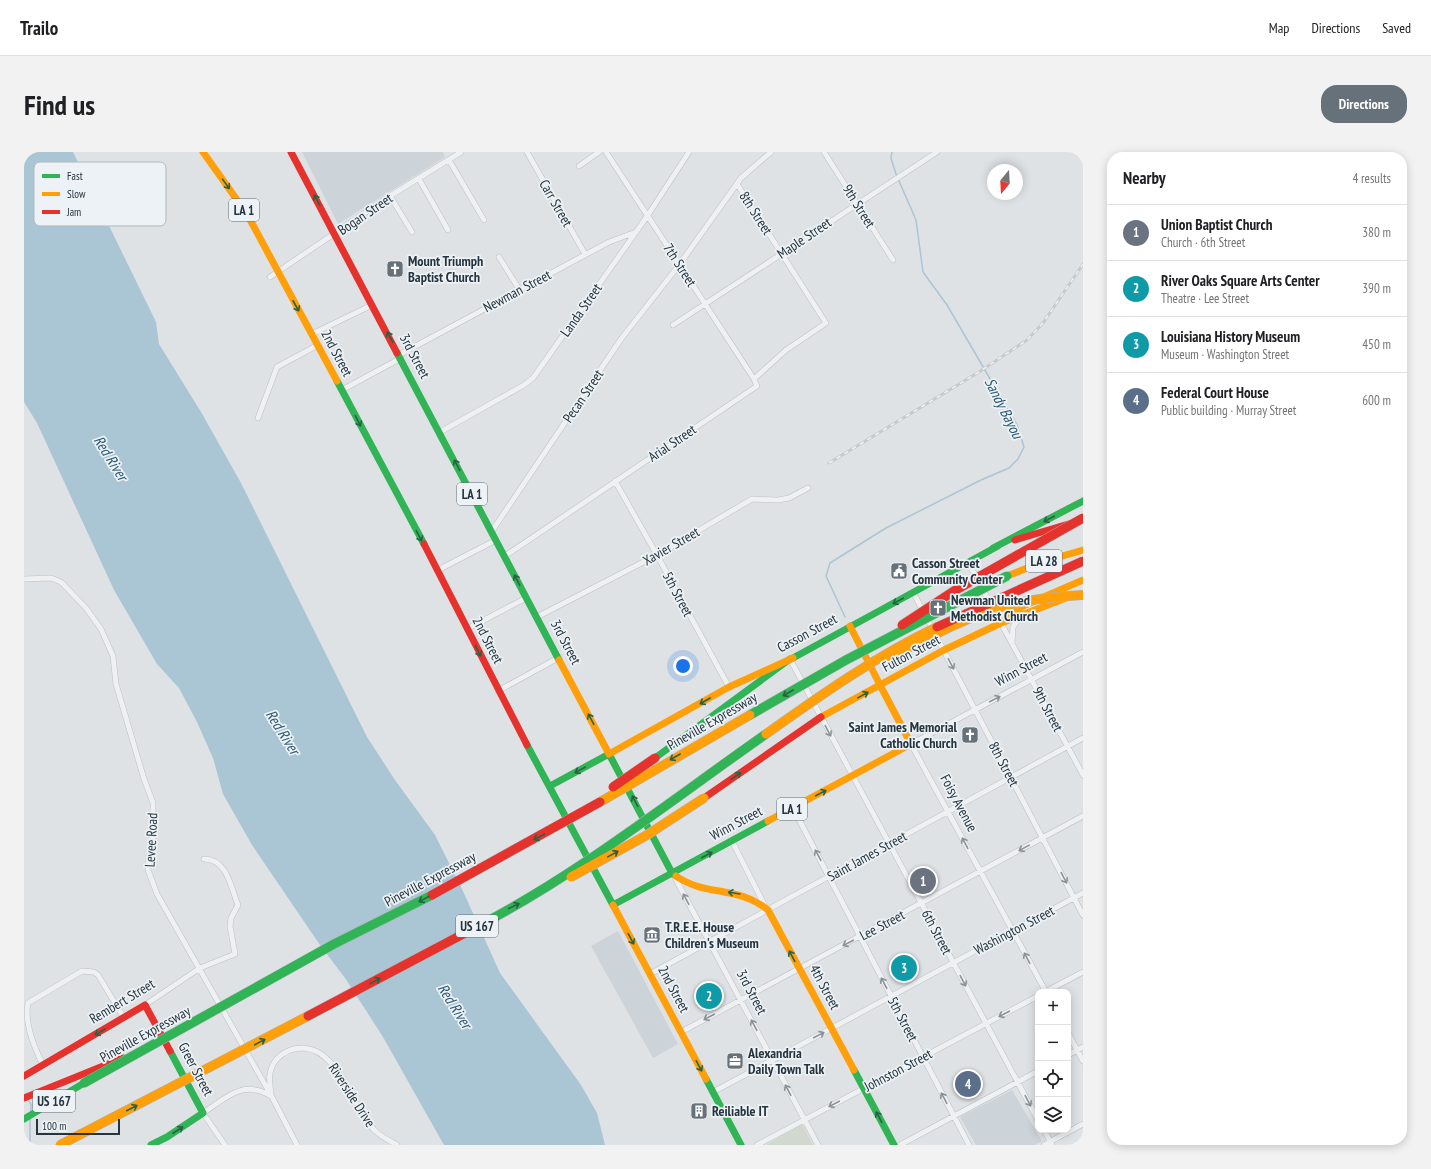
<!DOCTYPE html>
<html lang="en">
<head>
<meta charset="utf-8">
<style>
	:root { --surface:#fff; --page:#f2f2f2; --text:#202124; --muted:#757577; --line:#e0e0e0; --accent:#667179 }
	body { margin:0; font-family:"PT Sans Narrow",sans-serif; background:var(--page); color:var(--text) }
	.controls { position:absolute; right:12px; bottom:12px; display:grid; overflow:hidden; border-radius:8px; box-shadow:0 2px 10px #0003 }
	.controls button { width:36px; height:36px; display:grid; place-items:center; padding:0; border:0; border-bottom:1px solid var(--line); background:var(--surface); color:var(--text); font:20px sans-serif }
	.compass { position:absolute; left:963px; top:12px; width:36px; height:36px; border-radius:50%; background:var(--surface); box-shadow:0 2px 10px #0003; rotate:198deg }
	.scale { position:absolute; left:12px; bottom:10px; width:84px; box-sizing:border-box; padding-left:4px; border:2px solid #25343f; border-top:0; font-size:11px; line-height:14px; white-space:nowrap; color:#25343f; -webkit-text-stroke:3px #ecf2f5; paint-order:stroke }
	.you { position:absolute; left:659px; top:514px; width:14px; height:14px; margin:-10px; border:3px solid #fff; border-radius:50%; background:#1a73e8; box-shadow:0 0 0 6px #1a73e833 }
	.badge { display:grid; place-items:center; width:26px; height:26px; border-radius:50%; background:var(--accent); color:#fff; font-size:13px; font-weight:700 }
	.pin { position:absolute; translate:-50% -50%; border:2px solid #fff; box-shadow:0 1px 4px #0006 }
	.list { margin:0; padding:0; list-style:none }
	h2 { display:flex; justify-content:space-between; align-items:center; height:52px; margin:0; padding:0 16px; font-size:17px }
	h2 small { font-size:13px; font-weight:400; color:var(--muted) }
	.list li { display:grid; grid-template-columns:26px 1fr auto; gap:12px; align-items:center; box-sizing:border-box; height:56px; padding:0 16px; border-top:1px solid var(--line) }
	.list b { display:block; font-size:15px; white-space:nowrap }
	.list p { margin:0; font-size:13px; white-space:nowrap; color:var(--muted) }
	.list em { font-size:13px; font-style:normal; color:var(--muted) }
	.icon { flex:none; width:22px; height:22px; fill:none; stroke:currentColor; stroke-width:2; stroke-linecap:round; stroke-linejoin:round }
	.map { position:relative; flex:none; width:1059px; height:993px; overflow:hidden; border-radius:16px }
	header { display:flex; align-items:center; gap:24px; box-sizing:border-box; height:56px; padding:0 20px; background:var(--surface); border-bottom:1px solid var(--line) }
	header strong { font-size:19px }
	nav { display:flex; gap:22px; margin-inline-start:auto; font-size:14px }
	.intro { display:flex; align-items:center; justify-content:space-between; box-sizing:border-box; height:96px; padding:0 24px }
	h1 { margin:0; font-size:28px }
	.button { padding:10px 18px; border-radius:16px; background:var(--accent); color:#fff; font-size:14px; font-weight:700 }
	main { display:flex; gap:24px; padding:0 24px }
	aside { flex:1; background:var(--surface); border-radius:16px; box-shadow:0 2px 10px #0003 }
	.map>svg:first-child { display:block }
	.built { fill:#ccd3d9 }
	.green { fill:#d1d9cf }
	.water { fill:#aac5d3 }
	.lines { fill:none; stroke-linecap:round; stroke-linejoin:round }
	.stream { stroke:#aac5d3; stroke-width:1.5 }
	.street-casing { stroke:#bdc0c3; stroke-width:6 }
	.street { stroke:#eef0f2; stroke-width:5 }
	.fast { stroke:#30b455; stroke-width:7 }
	.slow { stroke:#ff9f0a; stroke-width:7 }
	.jam { stroke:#e5322d; stroke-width:7 }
	.rail-casing { stroke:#c7cacd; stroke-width:3 }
	.rail { stroke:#ecf2f5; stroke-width:1.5; stroke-dasharray:4.5; stroke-linecap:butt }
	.fast-bridge-casing { stroke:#b1b6ba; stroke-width:10; stroke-linecap:butt }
	.slow-bridge-casing { stroke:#b1b6ba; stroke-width:10; stroke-linecap:butt }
	.jam-bridge-casing { stroke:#b1b6ba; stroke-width:10; stroke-linecap:butt }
	.fast-bridge { stroke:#30b455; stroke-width:9 }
	.slow-bridge { stroke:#ff9f0a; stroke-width:9 }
	.jam-bridge { stroke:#e5322d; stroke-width:9 }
	.oneway { stroke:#296147 }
	.oneway2 { stroke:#8a9298 }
	.labels { text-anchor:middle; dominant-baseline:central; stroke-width:3.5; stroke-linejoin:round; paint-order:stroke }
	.shield { fill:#ecf2f5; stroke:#616d76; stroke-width:1 }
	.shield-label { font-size:13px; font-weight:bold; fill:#25343f }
	.street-label { font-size:14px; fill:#25343f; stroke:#ecf2f5 }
	.poi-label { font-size:14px; font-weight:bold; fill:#25343f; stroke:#ecf2f5; text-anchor:start }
	.water-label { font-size:15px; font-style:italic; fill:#2d5b75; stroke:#ecf2f5 }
	.key { fill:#ecf2f5; stroke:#b0b9be; stroke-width:1 }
	.key-label { font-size:11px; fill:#25343f }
</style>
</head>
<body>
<header>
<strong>Trailo</strong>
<nav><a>Map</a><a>Directions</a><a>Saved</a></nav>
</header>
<div class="intro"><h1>Find us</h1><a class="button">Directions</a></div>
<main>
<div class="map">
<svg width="1059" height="993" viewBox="0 0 1059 993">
	<rect width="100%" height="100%" fill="#dfe2e5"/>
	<path class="built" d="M278,0H419L421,5L314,72Z
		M594,779L654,892L629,906L567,794Z
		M988,938L1018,989L1011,993H952L936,965Z"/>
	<path class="green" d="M778,972L789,993H742Z"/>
	<path class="water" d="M0,0H49L132,170L135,192L177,260L217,331L343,585L371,628L411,683L438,737L476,821L557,933L573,961L581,993H420L359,885L321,826L296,793L228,693L199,642L189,606L173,570L155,536L133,512L90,438L13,271L0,250Z"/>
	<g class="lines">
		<path class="stream" d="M821,465L802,424L806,411L862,376L957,328L985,316L994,307L1000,295L993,273L923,153L899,120L892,68L872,22L867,6L868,0
			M4,948L7,952V959
			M6,993V967"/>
		<g class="street-casing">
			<path id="street" d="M503,0L561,102
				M582,0L730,227
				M800,0L869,108
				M425,8L460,68
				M555,14L575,0
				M395,27L424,78
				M366,44L388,80
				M475,105L495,137
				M246,125L366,44L437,0
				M649,173L913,0
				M288,182L348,153
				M375,203L585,90L612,80
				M318,238L377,206
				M234,266L253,215L294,193
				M416,280L500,233L509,226L624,63L665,0
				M591,329L633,403L705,535
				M468,379L597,187L655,113L717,26L747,0
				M481,404L733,234L730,227L762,198L802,171L713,32
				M944,410L1059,623
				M414,418L472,388
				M0,427L27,426L37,430L62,456L77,477L89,504L92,532L120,627L129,651V689L125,705L124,718L133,742L248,945L273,993
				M889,440L1059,763
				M513,465L633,403L728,347L754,348L765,346L784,336
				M443,477L502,446
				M988,491L989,475L996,465
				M766,507L1014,968
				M474,539L534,506
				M769,656L945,993
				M708,689L742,756
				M649,722L794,993
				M626,822L1059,586
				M1021,840L1059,820
				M1022,840L887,592L1059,500
				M121,853L176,816L211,802L206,774L207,766L214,753C207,737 204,707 180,707
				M657,880L1059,664
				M1044,881L1059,909
				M1044,903L1059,895
				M19,913C10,895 0,871 4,851L58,819L70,820L74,823L100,866
				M247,940C245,929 244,918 252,908C259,900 269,896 279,896C313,897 327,950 346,973C353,983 363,987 373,993
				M689,940L1059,741
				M1020,978L1028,993
				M201,993L179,961C202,946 219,927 247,944
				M733,993L1014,844
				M876,993L1014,919
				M1020,993L1059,972"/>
		</g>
		<use href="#street" class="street"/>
		<path class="fast" d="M373,201L535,508
			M313,229L400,392
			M969,396L1059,349
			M769,506L974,394
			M503,593L589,753L744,669
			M631,606L766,507
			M526,634L585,602L648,721L652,724
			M830,918L870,993
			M682,927L717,993
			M0,967L60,931
			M127,993L143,985L179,961L146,899"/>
		<path class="slow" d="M179,0L223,62L313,229
			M983,424L1021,409L1059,398
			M977,471L999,454L1059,428
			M826,474L856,533
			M535,508L585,602L705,535L769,506
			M797,565L920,498L977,471L1042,446
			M744,669L887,592L856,533
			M652,724C682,745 713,733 744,758L830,918
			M589,753L682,927"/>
		<path class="jam" d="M267,0L373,201
			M991,388L1048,371
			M400,392L503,593
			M680,646L797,565
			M0,924L121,853L146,899
			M0,946L99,906"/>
		<g class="rail-casing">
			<path id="rail" d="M805,311L955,220L1003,188L1019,171L1059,112"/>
		</g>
		<use href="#rail" class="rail"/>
		<g class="fast-bridge-casing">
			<path id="fast-bridge" d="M726,563L822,508L983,424
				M460,771C560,718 649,647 742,582
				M60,931L310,792L408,743"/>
		</g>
		<g class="slow-bridge-casing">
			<path id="slow-bridge" d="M863,507C899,489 936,468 974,456C1002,447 1031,445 1059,443
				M742,582C797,543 852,504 913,475
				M576,650L726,563
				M547,725L623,683L680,646
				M36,993L284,864"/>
		</g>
		<g class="jam-bridge-casing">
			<path id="jam-bridge" d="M878,473L930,439L1059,366
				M913,475L1059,409
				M589,635L631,606
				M408,743L576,650
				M284,864L460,771"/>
		</g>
		<use href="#fast-bridge" class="fast-bridge"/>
		<use href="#slow-bridge" class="slow-bridge"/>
		<use href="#jam-bridge" class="jam-bridge"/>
	</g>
	<defs><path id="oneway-shaft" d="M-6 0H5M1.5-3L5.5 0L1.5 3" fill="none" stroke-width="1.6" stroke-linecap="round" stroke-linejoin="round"/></defs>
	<g class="oneway">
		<use href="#oneway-shaft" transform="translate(202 32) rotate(54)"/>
		<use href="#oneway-shaft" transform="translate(293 48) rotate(-118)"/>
		<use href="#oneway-shaft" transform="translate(272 154) rotate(61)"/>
		<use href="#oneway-shaft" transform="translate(366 185) rotate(-119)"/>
		<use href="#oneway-shaft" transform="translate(334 269) rotate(62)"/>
		<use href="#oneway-shaft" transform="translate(433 313) rotate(-118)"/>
		<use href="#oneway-shaft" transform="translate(1025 367) rotate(152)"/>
		<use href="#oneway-shaft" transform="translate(395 384) rotate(62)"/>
		<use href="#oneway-shaft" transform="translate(493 428) rotate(-117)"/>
		<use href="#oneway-shaft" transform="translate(874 449) rotate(152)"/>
		<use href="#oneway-shaft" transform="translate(454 499) rotate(63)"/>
		<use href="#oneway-shaft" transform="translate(764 541) rotate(150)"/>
		<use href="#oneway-shaft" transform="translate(839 543) rotate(-29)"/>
		<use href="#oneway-shaft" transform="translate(681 549) rotate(150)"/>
		<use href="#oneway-shaft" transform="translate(567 567) rotate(-118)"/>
		<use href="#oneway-shaft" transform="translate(651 605) rotate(150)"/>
		<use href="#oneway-shaft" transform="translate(556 618) rotate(151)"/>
		<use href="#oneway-shaft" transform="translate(712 624) rotate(-35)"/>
		<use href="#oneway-shaft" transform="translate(797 641) rotate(-28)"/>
		<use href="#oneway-shaft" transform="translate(611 649) rotate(-118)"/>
		<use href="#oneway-shaft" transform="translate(515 685) rotate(152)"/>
		<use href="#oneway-shaft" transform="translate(589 702) rotate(-29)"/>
		<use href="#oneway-shaft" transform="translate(683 703) rotate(-28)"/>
		<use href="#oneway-shaft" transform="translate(710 741) rotate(-171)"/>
		<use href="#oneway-shaft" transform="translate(400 747) rotate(151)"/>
		<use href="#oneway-shaft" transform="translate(490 754) rotate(-26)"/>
		<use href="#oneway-shaft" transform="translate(607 787) rotate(62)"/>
		<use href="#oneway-shaft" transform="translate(768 804) rotate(-118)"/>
		<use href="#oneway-shaft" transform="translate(351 829) rotate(-29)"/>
		<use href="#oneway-shaft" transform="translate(76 880) rotate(150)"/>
		<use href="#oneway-shaft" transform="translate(236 890) rotate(-28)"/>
		<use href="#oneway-shaft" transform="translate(675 914) rotate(62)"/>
		<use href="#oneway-shaft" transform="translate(108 956) rotate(-27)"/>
		<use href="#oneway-shaft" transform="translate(855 965) rotate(-118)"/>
		<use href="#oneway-shaft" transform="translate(154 978) rotate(-33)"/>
	</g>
	<g class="oneway2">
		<use href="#oneway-shaft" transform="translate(927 512) rotate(62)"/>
		<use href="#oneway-shaft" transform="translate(971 547) rotate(-28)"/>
		<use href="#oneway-shaft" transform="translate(804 579) rotate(62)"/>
		<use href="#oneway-shaft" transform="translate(941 691) rotate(-118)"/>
		<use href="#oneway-shaft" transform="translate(1000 696) rotate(151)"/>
		<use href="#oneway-shaft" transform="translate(794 703) rotate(-118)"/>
		<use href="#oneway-shaft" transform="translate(1040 726) rotate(62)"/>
		<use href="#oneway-shaft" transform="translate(662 747) rotate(-118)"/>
		<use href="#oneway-shaft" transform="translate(824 791) rotate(152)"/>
		<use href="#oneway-shaft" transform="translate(1003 806) rotate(-118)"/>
		<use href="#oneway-shaft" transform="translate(939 829) rotate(62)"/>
		<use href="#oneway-shaft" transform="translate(860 831) rotate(-118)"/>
		<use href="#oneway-shaft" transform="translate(980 862) rotate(152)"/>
		<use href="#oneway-shaft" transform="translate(685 865) rotate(152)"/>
		<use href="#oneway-shaft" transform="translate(730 873) rotate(-118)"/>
		<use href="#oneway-shaft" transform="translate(795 883) rotate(-28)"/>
		<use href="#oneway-shaft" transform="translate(764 938) rotate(-118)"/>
		<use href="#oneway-shaft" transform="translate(920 946) rotate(-118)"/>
		<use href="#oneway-shaft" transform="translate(1004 949) rotate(62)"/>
		<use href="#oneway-shaft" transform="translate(810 952) rotate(152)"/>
	</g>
	<defs>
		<g id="church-square" transform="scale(0.9)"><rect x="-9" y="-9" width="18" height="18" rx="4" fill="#667179" stroke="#ecf2f5"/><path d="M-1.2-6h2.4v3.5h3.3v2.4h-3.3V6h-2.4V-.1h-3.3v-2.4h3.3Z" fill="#fff"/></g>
		<g id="civic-square" transform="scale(0.9)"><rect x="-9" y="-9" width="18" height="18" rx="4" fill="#667179" stroke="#ecf2f5"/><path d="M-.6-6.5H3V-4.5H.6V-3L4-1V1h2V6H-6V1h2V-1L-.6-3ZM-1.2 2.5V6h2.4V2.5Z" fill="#fff"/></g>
		<g id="museum-square" transform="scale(0.9)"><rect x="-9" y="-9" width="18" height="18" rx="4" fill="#667179" stroke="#ecf2f5"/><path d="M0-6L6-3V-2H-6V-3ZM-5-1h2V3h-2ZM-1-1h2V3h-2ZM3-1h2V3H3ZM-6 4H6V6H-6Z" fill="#fff"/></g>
		<g id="office-square" transform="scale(0.9)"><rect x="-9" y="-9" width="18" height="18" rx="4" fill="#667179" stroke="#ecf2f5"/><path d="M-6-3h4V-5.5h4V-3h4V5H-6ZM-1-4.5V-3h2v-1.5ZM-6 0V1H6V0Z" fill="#fff"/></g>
		<g id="building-square" transform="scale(0.9)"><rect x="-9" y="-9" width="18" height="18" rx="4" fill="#667179" stroke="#ecf2f5"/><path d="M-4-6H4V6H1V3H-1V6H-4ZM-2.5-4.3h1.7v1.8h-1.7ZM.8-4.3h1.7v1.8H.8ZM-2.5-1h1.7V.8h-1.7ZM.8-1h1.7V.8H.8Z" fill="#fff"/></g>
	</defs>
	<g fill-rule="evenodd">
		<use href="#church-square" x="371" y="117"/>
		<use href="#civic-square" x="875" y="419"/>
		<use href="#church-square" x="914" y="456"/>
		<use href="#church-square" x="946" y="583"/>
		<use href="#museum-square" x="628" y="783"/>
		<use href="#office-square" x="711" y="909"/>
		<use href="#building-square" x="675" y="959"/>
	</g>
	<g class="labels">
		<g class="shield">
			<rect x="205" y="47" width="30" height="22" rx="3"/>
			<rect x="433" y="331" width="30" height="22" rx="3"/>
			<rect x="1002" y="398" width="36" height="22" rx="3"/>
			<rect x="753" y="646" width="30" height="22" rx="3"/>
			<rect x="432" y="763" width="42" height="22" rx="3"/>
			<rect x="9" y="938" width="42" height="22" rx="3"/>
		</g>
		<g class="shield-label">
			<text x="220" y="58">LA 1</text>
			<text x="448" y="342">LA 1</text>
			<text x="1020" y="409">LA 28</text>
			<text x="768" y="657">LA 1</text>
			<text x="453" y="774">US 167</text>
			<text x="30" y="949">US 167</text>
		</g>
		<g class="street-label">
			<text transform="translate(532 51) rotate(60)">Carr Street</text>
			<text transform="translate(835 54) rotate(58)">9th Street</text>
			<text transform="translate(732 61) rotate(57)">8th Street</text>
			<text transform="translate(341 62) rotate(-34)">Bogan Street</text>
			<text transform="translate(780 86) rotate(-34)">Maple Street</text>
			<text transform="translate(656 113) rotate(57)">7th Street</text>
			<text transform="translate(493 139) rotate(-28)">Newman Street</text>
			<text transform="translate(557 158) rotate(-55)">Landa Street</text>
			<text transform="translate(313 201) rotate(62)">2nd Street</text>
			<text transform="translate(391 204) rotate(62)">3rd Street</text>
			<text transform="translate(559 244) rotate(-56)">Pecan Street</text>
			<text transform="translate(648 291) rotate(-34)">Arial Street</text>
			<text transform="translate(647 394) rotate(-30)">Xavier Street</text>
			<text transform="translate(654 442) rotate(62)">5th Street</text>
			<text transform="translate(783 481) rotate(-28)">Casson Street</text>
			<text transform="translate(464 488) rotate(63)">2nd Street</text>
			<text transform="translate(542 490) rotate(62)">3rd Street</text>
			<text transform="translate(887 501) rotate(-28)">Fulton Street</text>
			<text transform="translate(997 517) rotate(-28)">Winn Street</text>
			<text transform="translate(1024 557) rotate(62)">9th Street</text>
			<text transform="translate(688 569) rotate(-30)">Pineville Expressway</text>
			<text transform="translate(980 612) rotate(62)">8th Street</text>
			<text transform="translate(935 651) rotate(62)">Foisy Avenue</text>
			<text transform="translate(712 671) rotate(-28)">Winn Street</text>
			<text transform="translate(127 688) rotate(-87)">Levee Road</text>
			<text transform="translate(843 704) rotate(-29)">Saint James Street</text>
			<text transform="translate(406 727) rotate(-28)">Pineville Expressway</text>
			<text transform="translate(858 773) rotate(-28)">Lee Street</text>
			<text transform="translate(990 778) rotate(-28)">Washington Street</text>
			<text transform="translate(913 780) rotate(62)">6th Street</text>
			<text transform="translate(801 835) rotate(62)">4th Street</text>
			<text transform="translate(650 837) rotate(62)">2nd Street</text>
			<text transform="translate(728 840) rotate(62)">3rd Street</text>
			<text transform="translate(98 849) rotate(-31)">Rembert Street</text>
			<text transform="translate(879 867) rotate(62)">5th Street</text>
			<text transform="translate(121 882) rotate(-29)">Pineville Expressway</text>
			<text transform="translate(172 917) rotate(62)">Greer Street</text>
			<text transform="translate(874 918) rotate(-28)">Johnston Street</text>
			<text transform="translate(328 943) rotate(57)">Riverside Drive</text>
		</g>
		<g class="poi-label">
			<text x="384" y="109">Mount Triumph<tspan x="384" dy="16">Baptist Church</tspan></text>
			<text x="888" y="411">Casson Street<tspan x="888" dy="16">Community Center</tspan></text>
			<text x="927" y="448">Newman United<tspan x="927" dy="16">Methodist Church</tspan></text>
			<text x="933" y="575" text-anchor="end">Saint James Memorial<tspan x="933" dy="16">Catholic Church</tspan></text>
			<text x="641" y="775">T.R.E.E. House<tspan x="641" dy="16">Children's Museum</tspan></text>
			<text x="724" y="901">Alexandria<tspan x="724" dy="16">Daily Town Talk</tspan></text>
			<text x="688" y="959">Reiliable IT</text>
		</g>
		<g class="water-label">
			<text transform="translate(980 256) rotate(63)">Sandy Bayou</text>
			<text transform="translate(87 306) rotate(58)">Red River</text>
			<text transform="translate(259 580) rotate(58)">Red River</text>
			<text transform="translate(431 854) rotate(58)">Red River</text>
		</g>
	</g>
	<rect x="10" y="10" width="132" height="64" rx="6" class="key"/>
	<rect x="18" y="22" width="18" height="4" fill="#30b455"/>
	<rect x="18" y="40" width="18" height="4" fill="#ff9f0a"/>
	<rect x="18" y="58" width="18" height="4" fill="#e5322d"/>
	<g class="key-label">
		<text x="43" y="28">Fast</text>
		<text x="43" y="46">Slow</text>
		<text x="43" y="64">Jam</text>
	</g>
</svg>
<div class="controls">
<button>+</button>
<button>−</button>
<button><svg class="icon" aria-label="locate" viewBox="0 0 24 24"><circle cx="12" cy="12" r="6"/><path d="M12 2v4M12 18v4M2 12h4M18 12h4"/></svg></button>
<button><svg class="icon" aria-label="layers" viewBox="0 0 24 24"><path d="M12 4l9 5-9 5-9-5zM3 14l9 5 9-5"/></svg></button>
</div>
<svg class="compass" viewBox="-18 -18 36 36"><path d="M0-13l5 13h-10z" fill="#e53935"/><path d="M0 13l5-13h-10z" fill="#757577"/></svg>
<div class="scale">100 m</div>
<div class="you"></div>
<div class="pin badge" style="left:899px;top:729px;background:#6b7280">1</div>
<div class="pin badge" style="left:685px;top:844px;background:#0f9aa8">2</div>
<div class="pin badge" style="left:880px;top:816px;background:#0f9aa8">3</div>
<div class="pin badge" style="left:944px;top:932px;background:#5c6f8a">4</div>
</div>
<aside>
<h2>Nearby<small>4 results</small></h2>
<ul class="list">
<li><span class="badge" style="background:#6b7280">1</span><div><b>Union Baptist Church</b><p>Church · 6th Street</p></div><em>380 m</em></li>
<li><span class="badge" style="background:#0f9aa8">2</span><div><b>River Oaks Square Arts Center</b><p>Theatre · Lee Street</p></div><em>390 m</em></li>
<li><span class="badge" style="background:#0f9aa8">3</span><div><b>Louisiana History Museum</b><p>Museum · Washington Street</p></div><em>450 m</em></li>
<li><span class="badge" style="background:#5c6f8a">4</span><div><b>Federal Court House</b><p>Public building · Murray Street</p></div><em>600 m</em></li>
</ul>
</aside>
</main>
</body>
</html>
